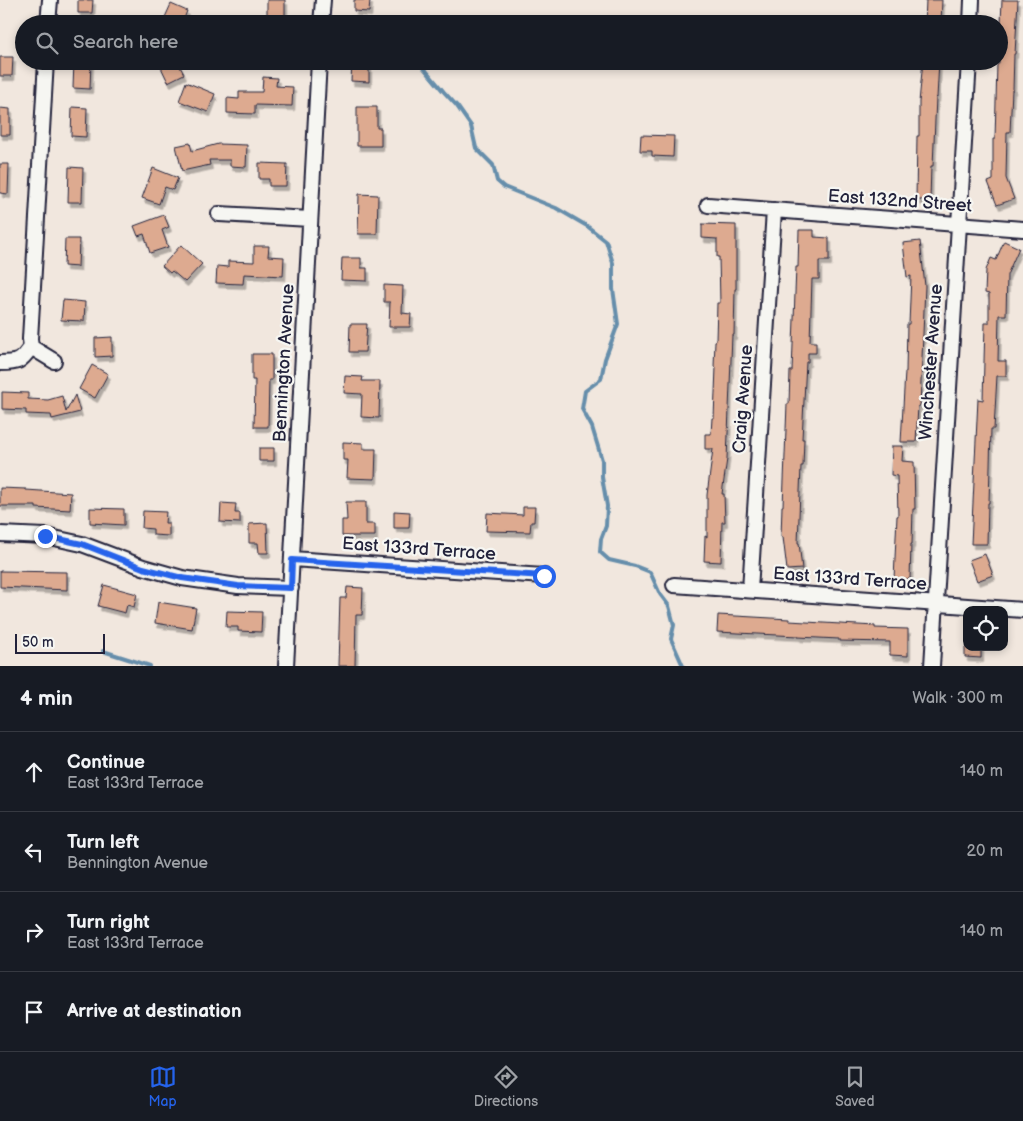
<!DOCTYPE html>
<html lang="en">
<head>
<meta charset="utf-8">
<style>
	:root { --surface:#171b24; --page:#20242c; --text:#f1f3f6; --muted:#9ea1a6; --line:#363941; --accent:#2563eb }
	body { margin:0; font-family:"Balsamiq Sans",sans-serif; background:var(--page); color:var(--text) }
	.controls { position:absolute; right:15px; bottom:15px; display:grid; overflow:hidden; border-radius:10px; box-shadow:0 2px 8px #0003 }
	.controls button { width:45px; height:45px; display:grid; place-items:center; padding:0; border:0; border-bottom:1px solid var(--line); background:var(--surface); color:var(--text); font:25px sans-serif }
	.scale { position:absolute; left:15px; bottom:12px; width:90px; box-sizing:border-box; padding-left:5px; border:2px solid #22223b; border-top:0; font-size:14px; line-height:18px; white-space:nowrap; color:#22223b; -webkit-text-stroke:4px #f6f6f2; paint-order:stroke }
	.stop { position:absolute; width:15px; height:15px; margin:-11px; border:4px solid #2563eb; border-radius:50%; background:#fff }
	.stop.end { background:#2563eb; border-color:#fff; box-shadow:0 1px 5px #0008 }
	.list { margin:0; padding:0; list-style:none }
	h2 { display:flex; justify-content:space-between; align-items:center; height:65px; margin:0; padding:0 20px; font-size:21px }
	h2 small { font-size:16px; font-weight:400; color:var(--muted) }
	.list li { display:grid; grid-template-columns:32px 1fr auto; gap:15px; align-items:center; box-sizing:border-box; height:80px; padding:0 20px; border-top:1px solid var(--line) }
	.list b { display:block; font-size:19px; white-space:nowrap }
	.list p { margin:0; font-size:16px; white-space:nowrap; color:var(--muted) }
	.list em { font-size:16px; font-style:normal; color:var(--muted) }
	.icon { flex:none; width:28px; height:28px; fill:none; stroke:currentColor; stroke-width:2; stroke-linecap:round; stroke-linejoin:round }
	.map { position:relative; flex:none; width:1023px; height:666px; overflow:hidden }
	.search { position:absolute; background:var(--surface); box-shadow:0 2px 8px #0003; left:15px; right:15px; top:15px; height:55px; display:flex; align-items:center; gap:12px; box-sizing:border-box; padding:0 18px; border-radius:28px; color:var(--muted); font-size:19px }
	.sheet { height:385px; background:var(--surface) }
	nav { display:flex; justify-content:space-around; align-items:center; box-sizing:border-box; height:70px; border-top:1px solid var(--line); background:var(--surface); font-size:14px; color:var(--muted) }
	nav a { display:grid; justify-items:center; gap:2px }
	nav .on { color:var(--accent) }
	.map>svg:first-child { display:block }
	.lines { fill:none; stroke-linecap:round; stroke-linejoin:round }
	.stream { stroke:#668eab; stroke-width:4 }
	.building { fill:#ddaa90; stroke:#22223b; filter:url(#shadow) }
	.street-casing { stroke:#22223b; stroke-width:18 }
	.street { stroke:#f6f6f2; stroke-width:14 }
	.route { stroke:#2563eb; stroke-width:6 }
	.labels { text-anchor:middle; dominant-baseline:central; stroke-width:4.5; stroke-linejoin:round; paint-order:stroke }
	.street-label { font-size:18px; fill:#22223b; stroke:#f6f6f2 }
</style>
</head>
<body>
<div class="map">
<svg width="1023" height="666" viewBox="0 0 1023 666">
	<defs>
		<filter id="shadow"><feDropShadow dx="2.5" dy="4.5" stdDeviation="0" flood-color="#0004"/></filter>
	</defs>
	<rect width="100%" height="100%" fill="#f1e7de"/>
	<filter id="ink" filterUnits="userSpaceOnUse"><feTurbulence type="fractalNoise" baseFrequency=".02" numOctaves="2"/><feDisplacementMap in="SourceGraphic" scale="10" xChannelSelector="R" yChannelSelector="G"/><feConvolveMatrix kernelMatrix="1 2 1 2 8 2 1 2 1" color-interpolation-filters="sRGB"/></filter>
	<g filter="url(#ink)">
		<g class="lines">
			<path class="stream" d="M418,61L444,92L457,106L471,126L476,148L493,165L497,181L504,187L556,208L587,226L606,241L613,263V289L618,324L605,359L601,379L585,391L582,409L592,427L602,460V477L607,506L606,526L601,539L600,552L609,560L635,566L650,572L660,594L669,606L674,625L671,639L683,666
				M103,651L150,666"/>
		</g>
		<path class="building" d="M78,0H93L92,13H78Z
			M267,0H285V17L267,16Z
			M354,0H370L369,12L354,11Z
			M926,0H942L941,24H925Z
			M1002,0H1018L1015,54H1014L1013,90H1012L1010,132H1007L1006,178L1014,199L997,205L988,182L993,180V139H995L997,64H999V23H1001Z
			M171,4L187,11L182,24H162Z
			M0,57H13L12,76H0Z
			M74,61H91L90,89L73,88Z
			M158,61H177L184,74L168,82Z
			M352,61H369V82L351,81Z
			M923,61H939L937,98L936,97L933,166H931L930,200H916L917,136H919V102Z
			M263,77L277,78L276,86L293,87L292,106L255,105V114L227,113V98L239,99V92H262Z
			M186,82L215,94L208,112L179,101Z
			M72,107L87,108L86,137L71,136Z
			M357,107H377V128H381V146H357Z
			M0,108L10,109V135H0Z
			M641,135L674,136L673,157L652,156V151H640Z
			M190,143L192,151L218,144L247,145L246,167L230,166V160H209L210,165L182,171L176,146Z
			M259,163L287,164L286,186H269V179H259Z
			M0,164H9L8,194L0,193Z
			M69,167L83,168L82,202H68Z
			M153,168L178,178L173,190L165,187L159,204L142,198Z
			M359,194L378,195L377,234H358Z
			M164,215L169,227L162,230L168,247L150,253L144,234L138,236L134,226Z
			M702,224L736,225V289H735L734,335H732L727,459L722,494H724L725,522H722L721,562L704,561L705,536L707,537V495L713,449H705V434H711L712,418H714L716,367H714L715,341H716L717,303H720L719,257H717V239L702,238Z
			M799,230H814V237L829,238V261H819V279H812L810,342H816V353H808V362H806L802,439H804L803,466H801L798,543H799L802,569L787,570L783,537H781L782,506H783L787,404H789L790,371H792L796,267H798Z
			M65,239H79L78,267L64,266Z
			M920,241L925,286L920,406H918L916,442H901L905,372H906L907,324H909L911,276L907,277L903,243Z
			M1004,241L1019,248L1007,275L1006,315H999L998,361H1006V376H997L994,429H991L989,503H988L987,544H971L978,399L983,400L985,323H989V294L985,293L986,270L991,258L996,260Z
			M181,245L202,264L185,282L172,271L170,273L162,266Z
			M254,246H269L268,256L284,257L283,276L244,274L243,284L216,283L217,266L228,267V261L254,262Z
			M342,258H361V268H367V281L341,280Z
			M384,285L403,286L402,313L411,314L410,327H389L390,302H384Z
			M63,300L85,302L84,321L61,320Z
			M350,324H367L365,352H349Z
			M112,337V356L95,357V338Z
			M252,354H272V380H269L268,427H254L255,380H252Z
			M92,365L108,374L95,398L79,389Z
			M345,376L363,377L362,381H380L379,418L361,417L362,394L344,393Z
			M2,392L28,393V399L48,400L62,396L66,412L75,395L80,412L52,419L51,415L26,414V410L2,409Z
			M343,442L363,443V449H376L375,479L347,478L348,460H343Z
			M892,446H903L902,461L914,462L915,509H913L912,544H911L910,579H894L897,516H898L897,476L891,475Z
			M259,448H274V461H259Z
			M0,488L26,489V490L71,493L70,510L36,508V506H0Z
			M346,502H366V524H375V536H342V520H347Z
			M221,503L236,504L235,513H240V523L220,522Z
			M523,507H535L534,522H531L530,532L486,531L487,513L523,515Z
			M90,508L124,509V525L90,523Z
			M143,511L166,512L165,523H169V536L153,535V529L142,528Z
			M394,511L410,512L409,528H394Z
			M267,523L268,553H259L258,543H249V524Z
			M985,554L993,575L977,581L969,560Z
			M0,571L67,572V590L0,587Z
			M104,585L137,594L134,607L127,605L125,613L98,606Z
			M347,587L363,588L362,615H356L355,666H338L340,598H346Z
			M158,602L196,608L192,629L155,623Z
			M227,611L262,612L261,632L238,631V627H226Z
			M718,615L789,619V621L875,626V628L908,629V656L890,655V642L839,641V639L798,637V636L717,632Z
			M965,647H981V658L965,657Z"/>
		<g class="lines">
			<g class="street-casing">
				<path id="street" d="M48,24L50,0
					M321,24L323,0
					M971,24L972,0
					M708,205L1023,229
					M219,214L310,219
					M31,347L30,339L46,61
					M31,347L54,361
					M0,363C18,363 21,362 31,347
					M0,534L45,536L82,544L143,567L182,578L238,586L291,588
					M292,559L544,576
					M674,585L1023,610
					M750,590L774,210
					M286,666L319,61
					M932,666L969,61"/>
			</g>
			<use href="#street" class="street"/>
		</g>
	</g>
	<g class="lines" filter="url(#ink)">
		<path class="route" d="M45,536L82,544L143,568L182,578L238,586L291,588L292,560L544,576"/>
	</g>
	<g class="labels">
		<g class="street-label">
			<text transform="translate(900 201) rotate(4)">East 132nd Street</text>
			<text transform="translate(931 362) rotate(-86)">Winchester Avenue</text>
			<text transform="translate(284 363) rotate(-87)">Bennington Avenue</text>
			<text transform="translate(743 399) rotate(-86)">Craig Avenue</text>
			<text transform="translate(419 549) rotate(4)">East 133rd Terrace</text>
			<text transform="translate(850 579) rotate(4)">East 133rd Terrace</text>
		</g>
	</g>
</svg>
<div class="controls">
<button><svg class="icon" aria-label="locate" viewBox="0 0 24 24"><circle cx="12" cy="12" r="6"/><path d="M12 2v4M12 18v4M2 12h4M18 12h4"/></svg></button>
</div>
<div class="scale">50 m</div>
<div class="stop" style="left:544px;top:576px"></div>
<div class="stop end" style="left:45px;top:536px"></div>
<div class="search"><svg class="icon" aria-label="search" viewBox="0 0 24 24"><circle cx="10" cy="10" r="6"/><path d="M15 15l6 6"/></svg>Search here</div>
</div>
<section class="sheet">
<h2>4 min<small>Walk · 300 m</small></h2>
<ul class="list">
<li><svg class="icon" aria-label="ahead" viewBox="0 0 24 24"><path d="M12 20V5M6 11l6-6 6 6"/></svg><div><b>Continue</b><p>East 133rd Terrace</p></div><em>140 m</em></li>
<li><svg class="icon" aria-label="left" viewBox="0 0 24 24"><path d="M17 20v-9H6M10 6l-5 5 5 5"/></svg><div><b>Turn left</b><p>Bennington Avenue</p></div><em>20 m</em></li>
<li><svg class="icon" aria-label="right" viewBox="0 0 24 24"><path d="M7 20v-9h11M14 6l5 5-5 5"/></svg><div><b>Turn right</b><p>East 133rd Terrace</p></div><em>140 m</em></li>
<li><svg class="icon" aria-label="arrive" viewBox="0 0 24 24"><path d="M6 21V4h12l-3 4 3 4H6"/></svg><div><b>Arrive at destination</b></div></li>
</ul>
</section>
<nav>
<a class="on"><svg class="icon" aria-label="map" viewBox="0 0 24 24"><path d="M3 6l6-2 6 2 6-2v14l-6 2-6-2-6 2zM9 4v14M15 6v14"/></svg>Map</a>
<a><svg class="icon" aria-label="directions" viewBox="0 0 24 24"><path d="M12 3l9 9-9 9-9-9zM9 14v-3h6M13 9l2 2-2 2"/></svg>Directions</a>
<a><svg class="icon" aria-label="saved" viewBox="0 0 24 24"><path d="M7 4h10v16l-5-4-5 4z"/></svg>Saved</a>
</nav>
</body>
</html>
